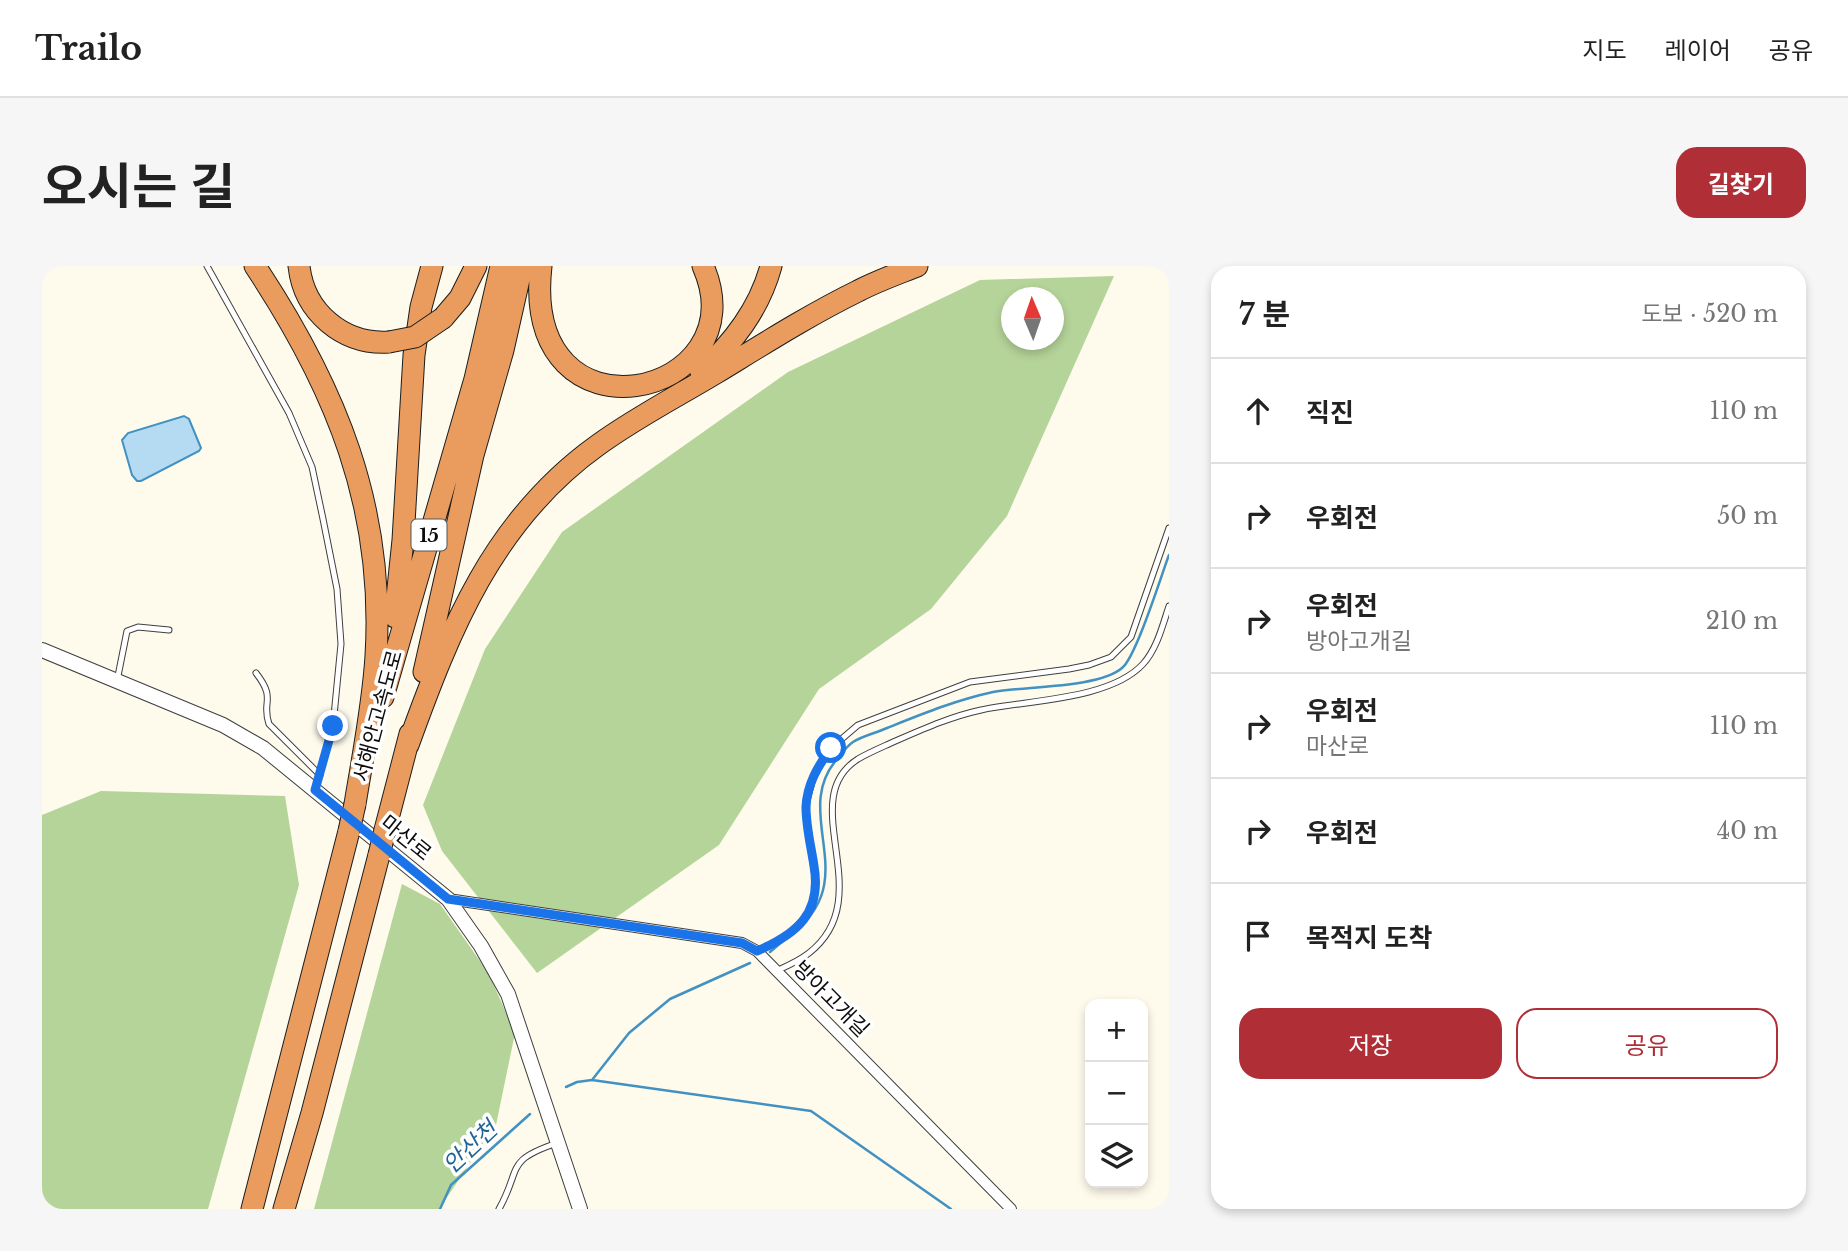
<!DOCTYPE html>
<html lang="ko">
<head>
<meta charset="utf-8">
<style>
	:root { --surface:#fff; --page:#f6f6f6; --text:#222; --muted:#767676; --line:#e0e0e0; --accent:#b02f37 }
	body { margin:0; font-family:"Libre Baskerville","Noto Sans KR",serif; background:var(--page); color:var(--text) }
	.controls { position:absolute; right:21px; bottom:21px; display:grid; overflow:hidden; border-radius:14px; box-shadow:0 4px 10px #0003 }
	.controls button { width:63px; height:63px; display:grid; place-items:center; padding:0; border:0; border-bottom:2px solid var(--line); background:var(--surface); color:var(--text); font:35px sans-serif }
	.compass { position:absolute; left:959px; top:21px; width:63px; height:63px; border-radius:50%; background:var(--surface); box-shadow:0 4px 10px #0003; rotate:358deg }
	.stop { position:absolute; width:21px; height:21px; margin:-16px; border:5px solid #1a73e8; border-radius:50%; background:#fff }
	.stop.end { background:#1a73e8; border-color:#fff; box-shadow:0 2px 7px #0008 }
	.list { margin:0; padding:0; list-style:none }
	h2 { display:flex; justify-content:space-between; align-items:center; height:91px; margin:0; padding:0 28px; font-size:30px }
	h2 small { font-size:23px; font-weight:400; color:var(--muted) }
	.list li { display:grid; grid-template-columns:46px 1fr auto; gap:21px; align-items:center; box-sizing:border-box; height:105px; padding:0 28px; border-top:2px solid var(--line) }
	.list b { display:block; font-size:26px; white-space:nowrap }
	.list p { margin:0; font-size:23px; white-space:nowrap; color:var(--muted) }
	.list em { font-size:23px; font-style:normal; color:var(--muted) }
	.actions { display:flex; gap:14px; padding:21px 28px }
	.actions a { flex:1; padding:16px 0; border:2px solid var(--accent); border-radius:21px; text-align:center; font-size:24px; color:var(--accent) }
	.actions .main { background:var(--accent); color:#fff }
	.icon { flex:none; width:38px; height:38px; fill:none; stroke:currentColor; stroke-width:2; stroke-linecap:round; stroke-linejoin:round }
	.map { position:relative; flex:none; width:1127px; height:943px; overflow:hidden; border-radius:21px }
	header { display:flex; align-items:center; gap:42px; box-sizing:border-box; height:98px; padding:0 35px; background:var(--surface); border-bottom:2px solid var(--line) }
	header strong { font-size:33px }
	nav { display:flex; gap:38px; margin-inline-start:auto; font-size:24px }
	.intro { display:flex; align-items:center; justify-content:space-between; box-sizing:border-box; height:168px; padding:0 42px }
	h1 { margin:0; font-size:49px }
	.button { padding:18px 32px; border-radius:21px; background:var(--accent); color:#fff; font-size:24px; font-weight:700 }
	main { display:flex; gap:42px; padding:0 42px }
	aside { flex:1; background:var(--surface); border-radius:21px; box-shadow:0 4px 10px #0003 }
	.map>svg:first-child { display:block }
	.forest { fill:#b5d499; fill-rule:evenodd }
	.water { fill:#b4dbf1; stroke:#4191c2; stroke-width:2 }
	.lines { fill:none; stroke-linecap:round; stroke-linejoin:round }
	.stream { stroke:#4191c2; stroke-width:2.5 }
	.service-casing { stroke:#3f3f3f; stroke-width:7 }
	.minor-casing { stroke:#3f3f3f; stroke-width:12 }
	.tertiary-casing { stroke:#3f3f3f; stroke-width:16 }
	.motorway-casing { stroke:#1d1d1d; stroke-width:23 }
	.service { stroke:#fff; stroke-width:5 }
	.minor { stroke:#fff; stroke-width:10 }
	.tertiary { stroke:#fff; stroke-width:14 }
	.motorway { stroke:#e99c5e; stroke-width:21 }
	.motorway-bridge-casing { stroke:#1d1d1d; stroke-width:23; stroke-linecap:butt }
	.motorway-bridge { stroke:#e99c5e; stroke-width:21 }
	.route { stroke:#1a73e8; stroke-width:9 }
	.labels { text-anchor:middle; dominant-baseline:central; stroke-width:7; stroke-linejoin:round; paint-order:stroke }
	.shield { fill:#fff; stroke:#555; stroke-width:2 }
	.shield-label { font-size:19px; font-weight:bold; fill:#0c0c0c }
	.street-label { font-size:21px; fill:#0c0c0c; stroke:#fff }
	.water-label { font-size:23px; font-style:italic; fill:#1f6293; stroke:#fff }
</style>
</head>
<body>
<header>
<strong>Trailo</strong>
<nav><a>지도</a><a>레이어</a><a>공유</a></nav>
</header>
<div class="intro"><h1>오시는 길</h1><a class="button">길찾기</a></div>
<main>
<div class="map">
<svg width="1127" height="943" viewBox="0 0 1127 943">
	<rect width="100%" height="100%" fill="#fefaec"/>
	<path class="forest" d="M1072,10L965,250L889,343L777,423L677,579L495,707L400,585L381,539L443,383L520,266L746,106L938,14ZM970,32H1012V74H970Z
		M59,525L243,530L257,619L166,943H0V549Z
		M360,618L398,638L447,708L473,767L454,859L397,943H272Z"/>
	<path class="water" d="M142,150L147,153L159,182L157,185L99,215H95L90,209L80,174L86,167Z"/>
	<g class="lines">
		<path class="stream" d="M755,663C819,610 748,545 796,492C800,487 805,480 811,476C820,470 834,467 845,462C880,448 914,434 951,426C984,420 1057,422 1080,402C1094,391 1119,310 1127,289
			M728,686L742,674
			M550,814L769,845L909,943
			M524,821L535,816L550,814L587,767L628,733L708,697
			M398,943L409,919L488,848"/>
		<g class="service-casing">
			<path id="service" d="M165,0L247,147L270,201L281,253L295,323L299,378L291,460L274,521
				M214,407C235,434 219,435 227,458L278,509
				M75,415L85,365L96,361L127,364
				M715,685L738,674L748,667L764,651L770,641L774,616L765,557L764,538L772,509L789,482L816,459L928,416L1027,403L1047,399L1069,391L1089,371L1127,262
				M734,705C745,700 757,695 767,687C839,631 751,534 816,493C826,487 838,482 849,477C879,464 907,451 939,444C985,434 1068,434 1101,398C1115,383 1121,358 1127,340
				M457,943C480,902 462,895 515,877"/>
		</g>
		<g class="minor-casing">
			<path id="minor" d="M406,633L700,677L715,685L969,943"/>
		</g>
		<g class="tertiary-casing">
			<path id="tertiary" d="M0,384L181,459L221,482L406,633L439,680L466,728L538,943"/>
		</g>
		<g class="motorway-casing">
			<path id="motorway" d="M213,0C294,122 343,241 334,390C331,439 321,489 313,538
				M257,0C262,46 301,79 347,76
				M499,0C478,187 719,132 661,0
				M401,52L418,32L434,0
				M659,107C691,76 717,44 729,0
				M353,351L361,274L372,89L379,41L390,0
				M382,406L431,189L461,84L480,0
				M341,431L433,113L459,0
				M366,479C408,363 451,254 556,179C593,152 634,131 674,107C720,79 767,49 816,25C835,15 855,8 875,0
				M343,564L368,468
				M210,943L307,565
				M242,943L270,847L337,589"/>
		</g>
		<use href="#service" class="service"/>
		<use href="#minor" class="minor"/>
		<use href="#tertiary" class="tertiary"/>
		<use href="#motorway" class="motorway"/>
		<g class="motorway-bridge-casing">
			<path id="motorway-bridge" d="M347,76L373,71L401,52
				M307,565L313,538
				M337,589L343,564"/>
		</g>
		<use href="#motorway-bridge" class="motorway-bridge"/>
	</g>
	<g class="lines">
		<path class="route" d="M291,460L273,524L406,633L700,677L715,685C755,668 780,647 772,600C769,580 764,561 764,541C765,518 776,500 789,482"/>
	</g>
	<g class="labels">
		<rect class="shield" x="369.5" y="253.5" width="35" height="31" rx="5"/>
		<g class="shield-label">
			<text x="387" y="269">15</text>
		</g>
		<g class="street-label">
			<text transform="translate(336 450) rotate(-75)">서해안고속도로</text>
			<text transform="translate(364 572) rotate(39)">마산로</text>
			<text transform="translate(789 733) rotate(45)">방아고개길</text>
		</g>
		<g class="water-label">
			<text transform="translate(428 881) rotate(-43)">안산천</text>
		</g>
	</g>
</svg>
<div class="controls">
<button>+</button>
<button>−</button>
<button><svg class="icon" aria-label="layers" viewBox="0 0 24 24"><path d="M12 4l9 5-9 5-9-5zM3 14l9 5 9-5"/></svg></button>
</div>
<svg class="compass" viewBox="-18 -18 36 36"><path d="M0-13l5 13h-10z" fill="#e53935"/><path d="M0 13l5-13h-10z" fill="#767676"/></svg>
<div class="stop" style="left:789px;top:482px"></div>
<div class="stop end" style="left:291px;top:460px"></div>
</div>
<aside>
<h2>7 분<small>도보 · 520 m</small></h2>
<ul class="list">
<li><svg class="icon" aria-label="ahead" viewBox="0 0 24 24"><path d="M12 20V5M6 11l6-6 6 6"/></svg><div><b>직진</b></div><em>110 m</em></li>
<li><svg class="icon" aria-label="right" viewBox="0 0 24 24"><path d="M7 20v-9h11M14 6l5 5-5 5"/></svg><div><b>우회전</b></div><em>50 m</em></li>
<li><svg class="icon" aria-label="right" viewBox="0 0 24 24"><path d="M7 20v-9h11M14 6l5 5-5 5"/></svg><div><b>우회전</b><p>방아고개길</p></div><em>210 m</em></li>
<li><svg class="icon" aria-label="right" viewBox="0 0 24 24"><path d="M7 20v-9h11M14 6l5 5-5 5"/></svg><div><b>우회전</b><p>마산로</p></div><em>110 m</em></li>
<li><svg class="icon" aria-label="right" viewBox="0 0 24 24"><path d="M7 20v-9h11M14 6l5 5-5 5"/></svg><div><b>우회전</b></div><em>40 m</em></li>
<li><svg class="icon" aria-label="arrive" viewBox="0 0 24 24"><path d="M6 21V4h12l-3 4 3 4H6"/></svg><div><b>목적지 도착</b></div></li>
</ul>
<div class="actions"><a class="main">저장</a><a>공유</a></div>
</aside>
</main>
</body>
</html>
